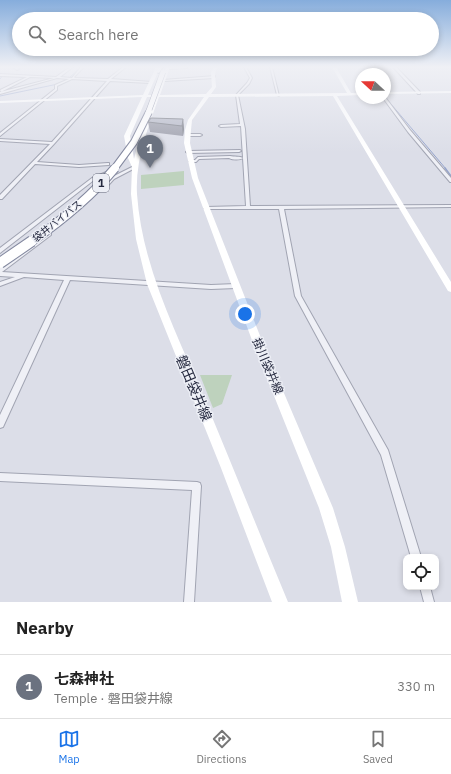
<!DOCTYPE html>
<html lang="en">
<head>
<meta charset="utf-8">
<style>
	:root { --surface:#fff; --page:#f6f6f6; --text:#222; --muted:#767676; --line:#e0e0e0; --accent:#1a73e8 }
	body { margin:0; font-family:"IBM Plex Sans","Noto Sans JP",sans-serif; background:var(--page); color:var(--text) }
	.controls { position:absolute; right:12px; bottom:12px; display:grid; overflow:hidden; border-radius:8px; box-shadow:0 2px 6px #0003 }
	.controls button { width:36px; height:36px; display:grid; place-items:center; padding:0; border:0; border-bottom:1px solid var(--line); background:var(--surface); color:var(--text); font:20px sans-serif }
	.compass { position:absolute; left:355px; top:68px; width:36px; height:36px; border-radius:50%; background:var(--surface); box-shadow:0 2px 6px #0003; rotate:291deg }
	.you { position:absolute; left:245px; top:314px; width:14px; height:14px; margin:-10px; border:3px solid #fff; border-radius:50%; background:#1a73e8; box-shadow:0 0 0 6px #1a73e833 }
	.badge { display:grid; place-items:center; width:26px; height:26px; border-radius:50%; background:var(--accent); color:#fff; font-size:13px; font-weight:700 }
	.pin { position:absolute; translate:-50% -33px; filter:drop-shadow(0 1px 2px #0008) }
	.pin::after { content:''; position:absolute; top:21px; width:14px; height:12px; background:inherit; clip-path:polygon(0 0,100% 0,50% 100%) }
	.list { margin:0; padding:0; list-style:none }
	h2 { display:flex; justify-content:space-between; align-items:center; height:52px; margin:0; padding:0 16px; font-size:17px }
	h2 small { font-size:13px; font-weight:400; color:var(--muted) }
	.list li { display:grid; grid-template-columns:26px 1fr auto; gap:12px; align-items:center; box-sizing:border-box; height:64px; padding:0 16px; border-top:1px solid var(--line) }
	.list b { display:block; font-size:15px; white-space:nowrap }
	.list p { margin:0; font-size:13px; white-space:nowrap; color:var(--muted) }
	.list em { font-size:13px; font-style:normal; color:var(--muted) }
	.icon { flex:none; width:22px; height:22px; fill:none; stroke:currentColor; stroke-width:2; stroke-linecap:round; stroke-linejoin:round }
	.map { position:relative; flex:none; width:451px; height:602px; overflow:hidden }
	.search { position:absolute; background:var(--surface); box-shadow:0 2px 6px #0003; left:12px; right:12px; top:12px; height:44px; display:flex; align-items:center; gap:10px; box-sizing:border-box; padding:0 14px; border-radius:22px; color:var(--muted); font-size:15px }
	.sheet { height:116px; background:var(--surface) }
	nav { display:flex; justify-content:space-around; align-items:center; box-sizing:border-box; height:56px; border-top:1px solid var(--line); background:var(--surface); font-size:11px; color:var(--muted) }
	nav a { display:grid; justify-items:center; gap:2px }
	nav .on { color:var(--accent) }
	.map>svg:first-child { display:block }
	.green { fill:#bed2bd }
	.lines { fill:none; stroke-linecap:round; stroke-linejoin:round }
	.stream-far1 { stroke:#94a3cb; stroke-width:1 }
	.stream { stroke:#94a3cb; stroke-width:1.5 }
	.street-casing { stroke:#a1a4b2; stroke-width:2 }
	.highway-casing { stroke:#83889f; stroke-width:2 }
	.street { fill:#eff0f6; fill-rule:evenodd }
	.secondary { fill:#fff; fill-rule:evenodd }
	.highway { fill:#fff; fill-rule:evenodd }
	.highway-bridge-far3-casing { stroke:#83889f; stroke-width:6; stroke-linecap:butt }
	.highway-bridge-far2-casing { stroke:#83889f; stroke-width:8; stroke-linecap:butt }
	.highway-bridge-far1-casing { stroke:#83889f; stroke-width:10; stroke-linecap:butt }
	.highway-bridge-casing { stroke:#83889f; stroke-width:12; stroke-linecap:butt }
	.highway-bridge-far3 { stroke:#fff; stroke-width:5 }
	.highway-bridge-far2 { stroke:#fff; stroke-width:6 }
	.highway-bridge-far1 { stroke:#fff; stroke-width:8 }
	.highway-bridge { stroke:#fff; stroke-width:10 }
	.wall { fill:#9d9fac }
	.shaded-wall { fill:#7f828c }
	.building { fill:#b6b9c8; stroke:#7f828c }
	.labels { text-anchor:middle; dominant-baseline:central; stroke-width:3; stroke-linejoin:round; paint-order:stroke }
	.far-street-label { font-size:10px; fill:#25293f; stroke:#eceef5 }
	.shield { fill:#eceef5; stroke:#616476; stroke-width:1 }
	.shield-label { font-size:11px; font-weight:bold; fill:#25293f }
	.street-label { font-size:12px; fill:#25293f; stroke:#eceef5 }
	.near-street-label { font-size:14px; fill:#25293f; stroke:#eceef5 }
</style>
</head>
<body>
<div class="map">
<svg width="451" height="602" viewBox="0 0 451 602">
	<rect width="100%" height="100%" fill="#dcdee8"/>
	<path class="green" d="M184,171V185L141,189V175Z
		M200,375H232L222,404L213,408Z"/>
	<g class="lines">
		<path class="stream-far1" d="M362,67L367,74
			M0,74L3,75L0,79
			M0,96L58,84L68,79L80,68
			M385,97L446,169"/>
		<path class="stream" d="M445,168L451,176"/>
		<g class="street-casing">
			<path id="street" d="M13,67H17L19,69L17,70Z
				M70,67H73L60,77L72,78L81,67H84L74,77L75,78L108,79L123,67H126L111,79L152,82L151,83L110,81L54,144L37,162L79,165L108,163H109V165L79,167L35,164L2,199H0V195L50,144L0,141V139L52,142L107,81L72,79L57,86V90L0,136V133L55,89V85L69,79L57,78L0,94V92L54,78L30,77L1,92L0,90L27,77L0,76V74L56,77Z
				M167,67H187V68L168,69Z
				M244,67H246L252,78L249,84L238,95L245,129L250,206L451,205V207L284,209L301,296L388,450L421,557H411L381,455L295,296L279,209H206L204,208L206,207L246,206L241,126L221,127L219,126L221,125L240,124L236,95L247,83L250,78Z
				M270,67H272L279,96L277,95Z
				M393,67H396L420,92V94H418Z
				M215,76L214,78L164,81L163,80Z
				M385,97L410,130L451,178V182H450L408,132L383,98Z
				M188,134H200L202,135L200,136H187L186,135Z
				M240,150L241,151L239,152L188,153L186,152L188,151Z
				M230,156C234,157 240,156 243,158C240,160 233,160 229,158L199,159L196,162H191L189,161L191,160H195L198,157Z
				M134,166L137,167L114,179L104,190H100V188L112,177Z
				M111,170L114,171L94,180L0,253V248L92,178Z
				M49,232L51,233V235L2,272L211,285L236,284L239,286L236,288L211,289L70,280L3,427L0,428V415L64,280L24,277L0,286V282L15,277L0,276V268Z
				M0,473L197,482L200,483L201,486L194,602H184L192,490L0,481Z
				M420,587H430L434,602H424Z"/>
		</g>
		<g class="highway-casing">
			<path id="highway" d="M159,67H163L159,73L157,72Z"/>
		</g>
		<use href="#street" class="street"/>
		<path class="secondary" d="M156,67H160L148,95H156L166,67H170L160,95L206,94L212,87L211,73L213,67H217L215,73L216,87L211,94L347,93L332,67H336L351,93H361V95L337,96L451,282V292L448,291L333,96L209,97L192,120L191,130L190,143L198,178L266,351L333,508L345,547L358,602H342L331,547L319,508L256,351L192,178L184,143L185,130L188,120L204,97H159C148,128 135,160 137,194C142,267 177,334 205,400C233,467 260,535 288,602H272L221,468L147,284L136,239L131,194L132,167L128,158L124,136L142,97L0,103V101L143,95ZM147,97H155L140,135L134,159L130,136Z
			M451,91V93L385,94V92Z"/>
		<use href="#highway" class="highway"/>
		<g class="highway-bridge-far3-casing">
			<path id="highway-bridge-far3" d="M148,113L163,72"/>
		</g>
		<g class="highway-bridge-far2-casing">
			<path id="highway-bridge-far2" d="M114,169L134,142L149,112"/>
		</g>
		<g class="highway-bridge-far1-casing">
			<path id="highway-bridge-far1" d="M31,242C61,221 91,197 115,168"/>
		</g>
		<g class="highway-bridge-casing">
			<path id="highway-bridge" d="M0,263L32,241"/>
		</g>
		<use href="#highway-bridge-far3" class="highway-bridge-far3"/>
		<use href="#highway-bridge-far2" class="highway-bridge-far2"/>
		<use href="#highway-bridge-far1" class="highway-bridge-far1"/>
		<use href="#highway-bridge" class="highway-bridge"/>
	</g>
	<path class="wall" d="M183,119L184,129L183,136L150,132L148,122Z"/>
	<path class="shaded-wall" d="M183,119L184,129L183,136L182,126Z"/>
	<path class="building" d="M151,118L183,119L182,126L148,122Z"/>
	<linearGradient id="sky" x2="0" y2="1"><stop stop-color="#86addc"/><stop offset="0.44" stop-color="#eff0f5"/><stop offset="1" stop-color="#eff0f5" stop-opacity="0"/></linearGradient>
	<rect width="451" height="152" fill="url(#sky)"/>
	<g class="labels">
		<g class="far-street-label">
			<text transform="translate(57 221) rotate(-39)">袋井バイパス</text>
		</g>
		<rect class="shield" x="93" y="174" width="16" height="18" rx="3"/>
		<g class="shield-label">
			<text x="101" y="183">1</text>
		</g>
		<g class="street-label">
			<text transform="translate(268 366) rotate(67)">掛川袋井線</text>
		</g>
		<g class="near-street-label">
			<text transform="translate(194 388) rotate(67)">磐田袋井線</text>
		</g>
	</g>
</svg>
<div class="controls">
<button><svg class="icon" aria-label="locate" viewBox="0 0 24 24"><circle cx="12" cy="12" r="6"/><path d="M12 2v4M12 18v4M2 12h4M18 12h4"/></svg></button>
</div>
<svg class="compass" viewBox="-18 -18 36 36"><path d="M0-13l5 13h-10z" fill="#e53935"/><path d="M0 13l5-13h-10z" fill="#767676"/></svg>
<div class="you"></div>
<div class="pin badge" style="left:150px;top:168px;background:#6b7280">1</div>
<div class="search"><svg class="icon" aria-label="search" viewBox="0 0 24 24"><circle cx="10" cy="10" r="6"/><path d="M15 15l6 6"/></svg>Search here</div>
</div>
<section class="sheet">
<h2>Nearby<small></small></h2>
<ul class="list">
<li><span class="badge" style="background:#6b7280">1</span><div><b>七森神社</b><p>Temple · 磐田袋井線</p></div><em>330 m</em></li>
</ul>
</section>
<nav>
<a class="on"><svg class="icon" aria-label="map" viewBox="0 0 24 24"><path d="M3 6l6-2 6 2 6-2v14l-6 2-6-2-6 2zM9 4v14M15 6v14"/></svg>Map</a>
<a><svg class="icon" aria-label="directions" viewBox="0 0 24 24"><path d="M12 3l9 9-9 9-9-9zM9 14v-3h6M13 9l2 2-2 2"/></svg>Directions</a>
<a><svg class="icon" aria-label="saved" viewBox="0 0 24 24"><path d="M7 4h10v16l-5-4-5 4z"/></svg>Saved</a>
</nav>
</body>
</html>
